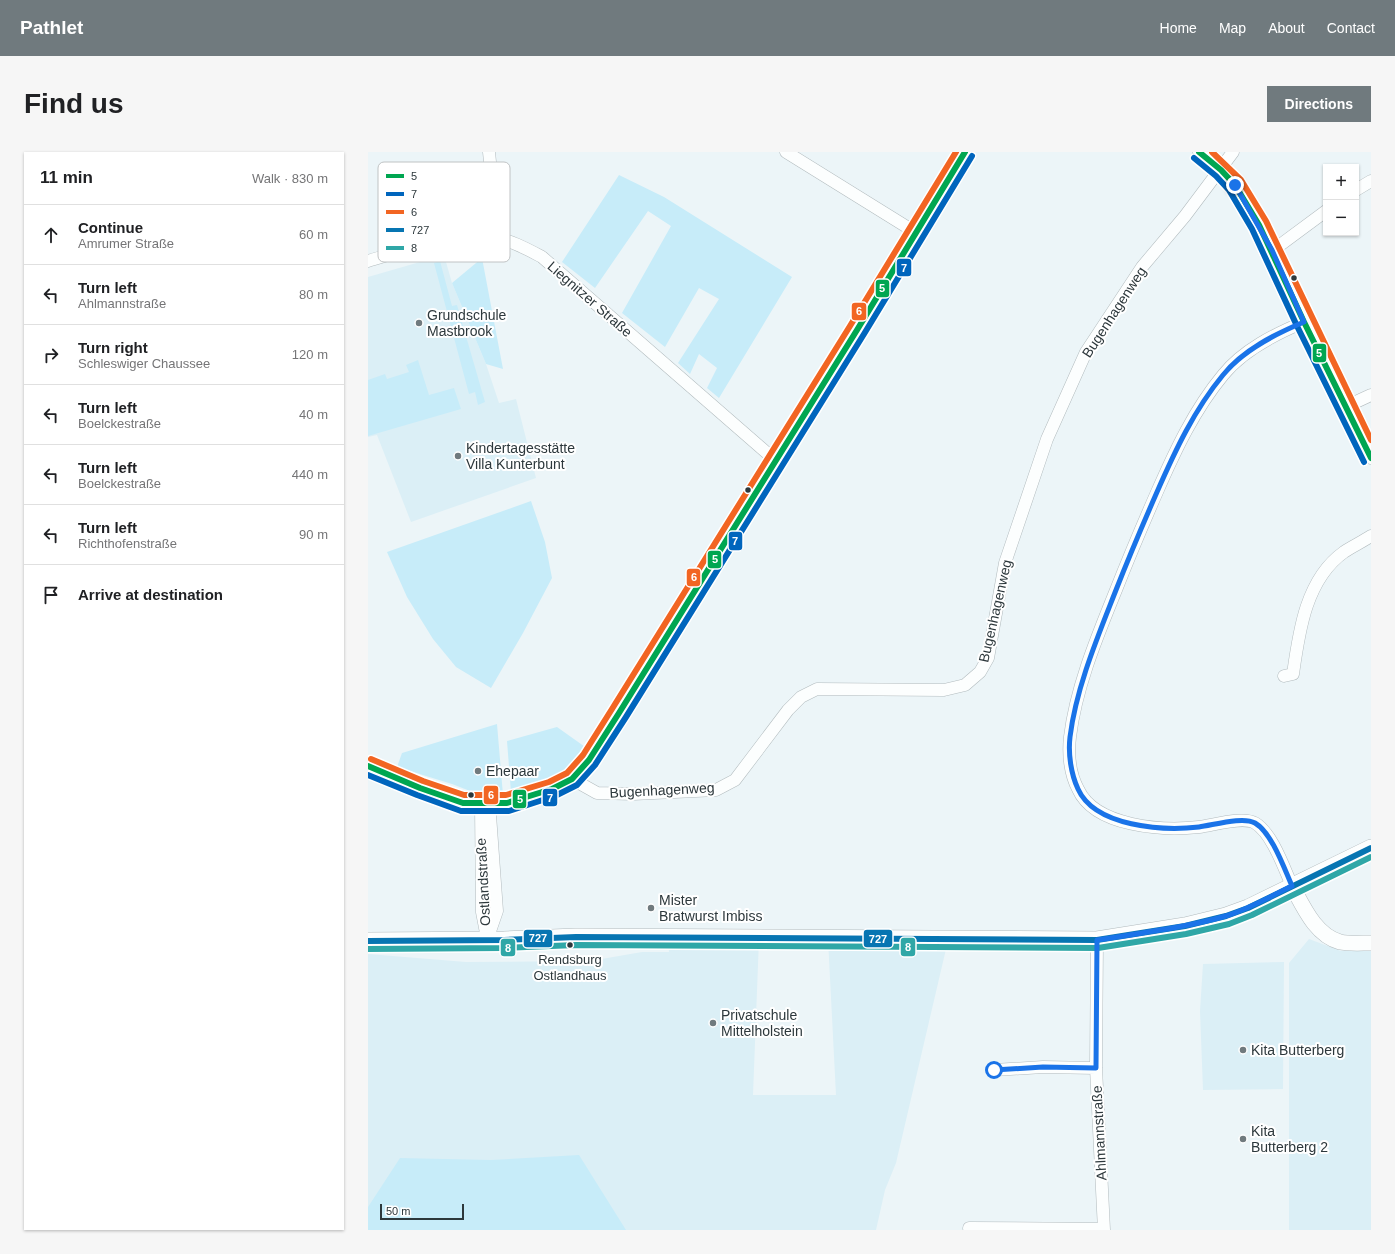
<!DOCTYPE html>
<html lang="en">
<head>
<meta charset="utf-8">
<style>
	:root { --surface:#fff; --page:#f6f6f6; --text:#202124; --muted:#757577; --line:#e0e0e0; --accent:#707a7e }
	body { margin:0; font-family:Helvetica,sans-serif; background:var(--page); color:var(--text) }
	.controls { position:absolute; right:12px; top:12px; display:grid; overflow:hidden; border-radius:0px; box-shadow:0 1px 3px #0004 }
	.controls button { width:36px; height:36px; display:grid; place-items:center; padding:0; border:0; border-bottom:1px solid var(--line); background:var(--surface); color:var(--text); font:20px sans-serif }
	.scale { position:absolute; left:12px; bottom:10px; width:84px; box-sizing:border-box; padding-left:4px; border:2px solid #2d383c; border-top:0; font-size:11px; line-height:14px; white-space:nowrap; color:#2d383c; -webkit-text-stroke:3px #fff; paint-order:stroke }
	.stop { position:absolute; width:12px; height:12px; margin:-9px; border:3px solid #1a73e8; border-radius:50%; background:#fff }
	.stop.end { background:#1a73e8; border-color:#fff; box-shadow:0 1px 4px #0008 }
	.list { margin:0; padding:0; list-style:none }
	h2 { display:flex; justify-content:space-between; align-items:center; height:52px; margin:0; padding:0 16px; font-size:17px }
	h2 small { font-size:13px; font-weight:400; color:var(--muted) }
	.list li { display:grid; grid-template-columns:26px 1fr auto; gap:12px; align-items:center; box-sizing:border-box; height:60px; padding:0 16px; border-top:1px solid var(--line) }
	.list b { display:block; font-size:15px; white-space:nowrap }
	.list p { margin:0; font-size:13px; white-space:nowrap; color:var(--muted) }
	.list em { font-size:13px; font-style:normal; color:var(--muted) }
	.icon { flex:none; width:22px; height:22px; fill:none; stroke:currentColor; stroke-width:2; stroke-linecap:round; stroke-linejoin:round }
	.map { position:relative; flex:none; width:1003px; height:1078px; overflow:hidden; border-radius:0px }
	header { display:flex; align-items:center; gap:24px; box-sizing:border-box; height:56px; padding:0 20px; background:var(--accent); color:#fff }
	header strong { font-size:19px }
	nav { display:flex; gap:22px; margin-inline-start:auto; font-size:14px }
	.intro { display:flex; align-items:center; justify-content:space-between; box-sizing:border-box; height:96px; padding:0 24px }
	h1 { margin:0; font-size:28px }
	.button { padding:10px 18px; border-radius:0px; background:var(--accent); color:#fff; font-size:14px; font-weight:700 }
	main { display:flex; gap:24px; padding:0 24px }
	aside { flex:1; background:var(--surface); border-radius:0px; box-shadow:0 1px 3px #0004 }
	.map>svg:first-child { display:block }
	.built { fill:#dbeff6 }
	.green { fill:#c7ecf9 }
	.lines { fill:none; stroke-linecap:round; stroke-linejoin:round }
	.minor-casing { stroke:#b2bbbe; stroke-width:13 }
	.tertiary-casing { stroke:#b2bbbe; stroke-width:16 }
	.secondary-casing { stroke:#b2bbbe; stroke-width:18 }
	.minor { stroke:#fcfefe; stroke-width:12 }
	.tertiary { stroke:#fcfefe; stroke-width:15 }
	.secondary { stroke:#fcfefe; stroke-width:17 }
	.bus-1-casing { stroke:#fff; stroke-width:9 }
	.bus-2-casing { stroke:#fff; stroke-width:9 }
	.bus-3-casing { stroke:#fff; stroke-width:9 }
	.bus-4-casing { stroke:#fff; stroke-width:9 }
	.bus-5-casing { stroke:#fff; stroke-width:9 }
	.bus-1 { stroke:#00a651; stroke-width:6 }
	.bus-2 { stroke:#0065bd; stroke-width:6 }
	.bus-3 { stroke:#f26522; stroke-width:6 }
	.bus-4 { stroke:#0775b2; stroke-width:6 }
	.bus-5 { stroke:#2fa7a7; stroke-width:6 }
	.route { stroke:#1a73e8; stroke-width:5 }
	.bus-dot { fill:#2d383c; stroke:#fff; stroke-width:1.5 }
	.poi-dot { fill:#707a7e; stroke:#fff; stroke-width:1.5 }
	.labels { text-anchor:middle; dominant-baseline:central; stroke-width:4; stroke-linejoin:round; paint-order:stroke }
	.bus-label { font-size:13px; fill:#2d383c; stroke:#fff }
	.street-label { font-size:14px; fill:#2d383c; stroke:#fff }
	.poi-label { font-size:14px; fill:#2d383c; stroke:#fff; text-anchor:start }
	.key { fill:#fff; stroke:#c0c3c4; stroke-width:1 }
	.key-label { font-size:11px; fill:#2d383c }
	.line-badge { stroke:#fff; stroke-width:1.5 }
	.badge-label { font-size:11px; text-anchor:middle; font-weight:bold; fill:#fff }
</style>
</head>
<body>
<header>
<strong>Pathlet</strong>
<nav><a>Home</a><a>Map</a><a>About</a><a>Contact</a></nav>
</header>
<div class="intro"><h1>Find us</h1><a class="button">Directions</a></div>
<main>
<aside>
<h2>11 min<small>Walk · 830 m</small></h2>
<ul class="list">
<li><svg class="icon" aria-label="ahead" viewBox="0 0 24 24"><path d="M12 20V5M6 11l6-6 6 6"/></svg><div><b>Continue</b><p>Amrumer Straße</p></div><em>60 m</em></li>
<li><svg class="icon" aria-label="left" viewBox="0 0 24 24"><path d="M17 20v-9H6M10 6l-5 5 5 5"/></svg><div><b>Turn left</b><p>Ahlmannstraße</p></div><em>80 m</em></li>
<li><svg class="icon" aria-label="right" viewBox="0 0 24 24"><path d="M7 20v-9h11M14 6l5 5-5 5"/></svg><div><b>Turn right</b><p>Schleswiger Chaussee</p></div><em>120 m</em></li>
<li><svg class="icon" aria-label="left" viewBox="0 0 24 24"><path d="M17 20v-9H6M10 6l-5 5 5 5"/></svg><div><b>Turn left</b><p>Boelckestraße</p></div><em>40 m</em></li>
<li><svg class="icon" aria-label="left" viewBox="0 0 24 24"><path d="M17 20v-9H6M10 6l-5 5 5 5"/></svg><div><b>Turn left</b><p>Boelckestraße</p></div><em>440 m</em></li>
<li><svg class="icon" aria-label="left" viewBox="0 0 24 24"><path d="M17 20v-9H6M10 6l-5 5 5 5"/></svg><div><b>Turn left</b><p>Richthofenstraße</p></div><em>90 m</em></li>
<li><svg class="icon" aria-label="arrive" viewBox="0 0 24 24"><path d="M6 21V4h12l-3 4 3 4H6"/></svg><div><b>Arrive at destination</b></div></li>
</ul>
</aside>
<div class="map">
<svg width="1003" height="1078" viewBox="0 0 1003 1078">
	<rect width="100%" height="100%" fill="#ecf5f8"/>
	<path class="built" d="M76,103L84,131L118,212L131,251L148,247L168,326L43,370L9,283L0,285V125Z
		M300,786L391,787L385,943H468L460,787H556L555,796L578,797L528,1011L517,1038L508,1078H0V802L98,810L222,809L274,800H301Z
		M941,787L973,799H1003V1078H921V811Z
		M916,810L915,937L835,938L832,859L835,812Z"/>
	<path class="green" d="M251,23L296,45L424,125L351,246L339,236L349,216L331,202L322,222L310,211L351,147L331,136L297,195L254,161L303,74L280,59L227,136L194,110Z
		M114,106L135,217L118,212L84,131Z
		M72,109L84,154L89,153L117,250L110,253L107,240L101,242L66,111Z
		M50,208L61,243L86,236L93,257L0,284V228L17,222L19,227L41,220L38,213Z
		M163,349L177,390L184,426L155,481L123,536L88,515L65,487L39,445L19,400Z
		M129,572L135,643L132,645L115,644L84,632L29,615L34,601Z
		M189,575L220,597C218,602 215,609 211,613C195,632 166,638 143,640L139,589Z
		M211,1003L258,1078H0V1055L32,1006L123,1008Z"/>
	<g class="lines">
		<g class="minor-casing">
			<path id="minor" d="M121,0L128,69L126,86
				M418,0L547,80
				M831,0L853,18L867,33L891,73L936,170L1003,306
				M988,38L1003,29
				M904,99L958,59
				M0,109C38,98 86,81 126,86C143,88 159,97 174,105L407,308
				M977,255L1003,243
				M916,524L925,522C931,479 938,427 976,400C985,394 994,390 1003,384
				M0,614L52,636L95,651H139L184,637L204,627L221,608L251,561L489,178L597,0
				M204,627L229,641L265,642L348,638L367,628L420,558L433,545L449,537L576,538L597,533L612,520L620,506L637,411L679,287L718,200L774,115L817,64L865,0
				M113,652L122,663L129,759L119,788
				M113,652L114,760L119,786
				M924,734C916,716 904,681 887,671C875,664 846,673 831,675C795,679 727,675 710,637C702,622 700,602 702,585C708,535 729,485 748,438C761,405 775,372 789,340C807,299 826,258 855,223C875,198 907,182 936,170
				M729,788L728,916L736,1078
				M626,918L675,915L728,916
				M601,1076L736,1077"/>
		</g>
		<g class="tertiary-casing">
			<path id="tertiary" d="M924,734C935,754 947,783 972,790C981,792 993,791 1003,791"/>
		</g>
		<g class="secondary-casing">
			<path id="secondary" d="M0,789L136,788L208,785L729,788L817,774L858,764L880,756L1003,696"/>
		</g>
		<use href="#minor" class="minor"/>
		<use href="#tertiary" class="tertiary"/>
		<use href="#secondary" class="secondary"/>
		<g class="bus-1-casing">
			<path id="bus-1" d="M831,0L853,18L867,33L891,73L936,170L1003,306
				M0,614L52,636L95,651H139L184,637L204,627L221,608L251,561L489,178L597,0"/>
		</g>
		<g class="bus-2-casing">
			<path id="bus-2" d="M826,6L848,24L861,38L884,77L929,174L996,310
				M0,623L49,643L93,659H141L187,644L209,633L227,613L258,565L496,182L604,4"/>
		</g>
		<g class="bus-3-casing">
			<path id="bus-3" d="M844,0L873,28L898,69L1003,288
				M3,607L55,629L96,643H138L181,630L199,621L215,603L244,557L482,174L588,0"/>
		</g>
		<g class="bus-4-casing">
			<path id="bus-4" d="M0,789L136,788L208,785L729,788L817,774L858,764L880,756L1003,696"/>
		</g>
		<g class="bus-5-casing">
			<path id="bus-5" d="M0,797L136,796L208,793L730,796L818,782L861,772L884,763L1003,705"/>
		</g>
		<use href="#bus-1" class="bus-1"/>
		<use href="#bus-2" class="bus-2"/>
		<use href="#bus-3" class="bus-3"/>
		<use href="#bus-4" class="bus-4"/>
		<use href="#bus-5" class="bus-5"/>
	</g>
	<g class="lines">
		<path class="route" d="M626,918L675,915L728,916L729,788C772,781 816,776 858,764C881,757 903,744 924,734C916,716 904,681 887,671C875,664 846,673 831,675C795,679 727,675 710,637C703,622 700,602 702,585C708,536 730,484 748,438C761,405 775,372 789,340C807,299 826,258 855,223C875,198 907,182 936,170L904,98L867,33"/>
	</g>
	<g class="bus-dot">
		<circle cx="926" cy="126" r="3.5"/>
		<circle cx="380" cy="338" r="3.5"/>
		<circle cx="103" cy="643" r="3.5"/>
		<circle cx="202" cy="793" r="3.5"/>
	</g>
	<g class="poi-dot">
		<circle cx="51" cy="171" r="4"/>
		<circle cx="90" cy="304" r="4"/>
		<circle cx="110" cy="619" r="4"/>
		<circle cx="283" cy="756" r="4"/>
		<circle cx="345" cy="871" r="4"/>
		<circle cx="875" cy="898" r="4"/>
		<circle cx="875" cy="987" r="4"/>
	</g>
	<g class="labels">
		<g class="bus-label">
			<text x="202" y="807">Rendsburg<tspan x="202" dy="16">Ostlandhaus</tspan></text>
		</g>
		<g class="street-label">
			<text transform="translate(222 147) rotate(41)">Liegnitzer Straße</text>
			<text transform="translate(746 160) rotate(-57)">Bugenhagenweg</text>
			<text transform="translate(627 459) rotate(-77)">Bugenhagenweg</text>
			<text transform="translate(294 638) rotate(-3)">Bugenhagenweg</text>
			<text transform="translate(115 730) rotate(-93)">Ostlandstraße</text>
			<text transform="translate(731 981) rotate(-93)">Ahlmannstraße</text>
		</g>
		<g class="poi-label">
			<text x="59" y="163">Grundschule<tspan x="59" dy="16">Mastbrook</tspan></text>
			<text x="98" y="296">Kindertagesstätte<tspan x="98" dy="16">Villa Kunterbunt</tspan></text>
			<text x="118" y="619">Ehepaar</text>
			<text x="291" y="748">Mister<tspan x="291" dy="16">Bratwurst Imbiss</tspan></text>
			<text x="353" y="863">Privatschule<tspan x="353" dy="16">Mittelholstein</tspan></text>
			<text x="883" y="898">Kita Butterberg</text>
			<text x="883" y="979">Kita<tspan x="883" dy="16">Butterberg 2</tspan></text>
		</g>
	</g>
	<rect x="10" y="10" width="132" height="100" rx="6" class="key"/>
	<rect x="18" y="22" width="18" height="4" fill="#00a651"/>
	<rect x="18" y="40" width="18" height="4" fill="#0065bd"/>
	<rect x="18" y="58" width="18" height="4" fill="#f26522"/>
	<rect x="18" y="76" width="18" height="4" fill="#0775b2"/>
	<rect x="18" y="94" width="18" height="4" fill="#2fa7a7"/>
	<g class="key-label">
		<text x="43" y="28">5</text>
		<text x="43" y="46">7</text>
		<text x="43" y="64">6</text>
		<text x="43" y="82">727</text>
		<text x="43" y="100">8</text>
	</g>
	<g class="line-badge">
		<rect x="528" y="106" width="16" height="19" rx="4" fill="#0065bd"/>
		<rect x="507" y="127" width="15" height="19" rx="4" fill="#00a651"/>
		<rect x="483" y="150" width="16" height="19" rx="4" fill="#f26522"/>
		<rect x="944" y="191" width="15" height="20" rx="4" fill="#00a651"/>
		<rect x="360" y="379" width="15" height="20" rx="4" fill="#0065bd"/>
		<rect x="339" y="398" width="15" height="19" rx="4" fill="#00a651"/>
		<rect x="318" y="416" width="15" height="19" rx="4" fill="#f26522"/>
		<rect x="115" y="633" width="16" height="20" rx="4" fill="#f26522"/>
		<rect x="174" y="636" width="16" height="19" rx="4" fill="#0065bd"/>
		<rect x="144" y="637" width="15" height="20" rx="4" fill="#00a651"/>
		<rect x="155" y="777" width="30" height="19" rx="4" fill="#0775b2"/>
		<rect x="495" y="777" width="30" height="19" rx="4" fill="#0775b2"/>
		<rect x="532" y="785" width="16" height="20" rx="4" fill="#2fa7a7"/>
		<rect x="132" y="786" width="16" height="19" rx="4" fill="#2fa7a7"/>
	</g>
	<g class="badge-label">
		<text x="536" y="120">7</text>
		<text x="514" y="140">5</text>
		<text x="491" y="163">6</text>
		<text x="951" y="205">5</text>
		<text x="367" y="393">7</text>
		<text x="347" y="411">5</text>
		<text x="326" y="429">6</text>
		<text x="123" y="647">6</text>
		<text x="182" y="650">7</text>
		<text x="152" y="651">5</text>
		<text x="170" y="790">727</text>
		<text x="510" y="791">727</text>
		<text x="540" y="799">8</text>
		<text x="140" y="800">8</text>
	</g>
</svg>
<div class="controls">
<button>+</button>
<button>−</button>
</div>
<div class="scale">50 m</div>
<div class="stop" style="left:626px;top:918px"></div>
<div class="stop end" style="left:867px;top:33px"></div>
</div>
</main>
</body>
</html>
